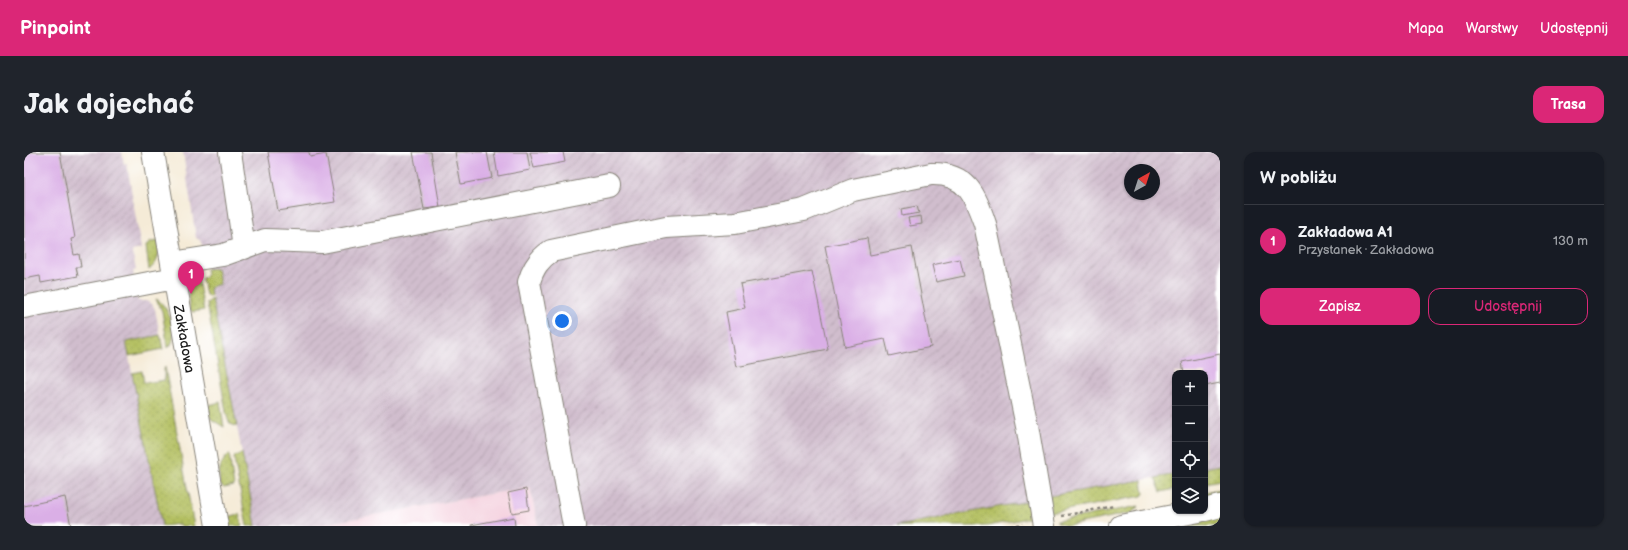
<!DOCTYPE html>
<html lang="pl">
<head>
<meta charset="utf-8">
<style>
	:root { --surface:#171b24; --page:#20242c; --text:#f1f3f6; --muted:#9ea1a6; --line:#363941; --accent:#db2777 }
	body { margin:0; font-family:"Balsamiq Sans",sans-serif; background:var(--page); color:var(--text) }
	.controls { position:absolute; right:12px; bottom:12px; display:grid; overflow:hidden; border-radius:8px; box-shadow:0 1px 3px #0004 }
	.controls button { width:36px; height:36px; display:grid; place-items:center; padding:0; border:0; border-bottom:1px solid var(--line); background:var(--surface); color:var(--text); font:20px sans-serif }
	.compass { position:absolute; left:1100px; top:12px; width:36px; height:36px; border-radius:50%; background:var(--surface); box-shadow:0 1px 3px #0004; rotate:39deg }
	.you { position:absolute; left:538px; top:169px; width:14px; height:14px; margin:-10px; border:3px solid #fff; border-radius:50%; background:#1a73e8; box-shadow:0 0 0 6px #1a73e833 }
	.badge { display:grid; place-items:center; width:26px; height:26px; border-radius:50%; background:var(--accent); color:#fff; font-size:13px; font-weight:700 }
	.pin { position:absolute; translate:-50% -33px; filter:drop-shadow(0 1px 2px #0008) }
	.pin::after { content:''; position:absolute; top:21px; width:14px; height:12px; background:inherit; clip-path:polygon(0 0,100% 0,50% 100%) }
	.list { margin:0; padding:0; list-style:none }
	h2 { display:flex; justify-content:space-between; align-items:center; height:52px; margin:0; padding:0 16px; font-size:17px }
	h2 small { font-size:13px; font-weight:400; color:var(--muted) }
	.list li { display:grid; grid-template-columns:26px 1fr auto; gap:12px; align-items:center; box-sizing:border-box; height:72px; padding:0 16px; border-top:1px solid var(--line) }
	.list b { display:block; font-size:15px; white-space:nowrap }
	.list p { margin:0; font-size:13px; white-space:nowrap; color:var(--muted) }
	.list em { font-size:13px; font-style:normal; color:var(--muted) }
	.actions { display:flex; gap:8px; padding:12px 16px }
	.actions a { flex:1; padding:9px 0; border:1px solid var(--accent); border-radius:12px; text-align:center; font-size:14px; color:var(--accent) }
	.actions .main { background:var(--accent); color:#fff }
	.icon { flex:none; width:22px; height:22px; fill:none; stroke:currentColor; stroke-width:2; stroke-linecap:round; stroke-linejoin:round }
	.map { position:relative; flex:none; width:1196px; height:374px; overflow:hidden; border-radius:12px }
	header { display:flex; align-items:center; gap:24px; box-sizing:border-box; height:56px; padding:0 20px; background:var(--accent); color:#fff }
	header strong { font-size:19px }
	nav { display:flex; gap:22px; margin-inline-start:auto; font-size:14px }
	.intro { display:flex; align-items:center; justify-content:space-between; box-sizing:border-box; height:96px; padding:0 24px }
	h1 { margin:0; font-size:28px }
	.button { padding:10px 18px; border-radius:12px; background:var(--accent); color:#fff; font-size:14px; font-weight:700 }
	main { display:flex; gap:24px; padding:0 24px }
	aside { flex:1; background:var(--surface); border-radius:12px; box-shadow:0 1px 3px #0004 }
	.map>svg:first-child { display:block }
	.built { fill:#f4cfdd }
	.industrial { fill:url(#industrial-furrows); fill-rule:evenodd }
	.grass { fill:url(#grass-dots); stroke:#686e3e }
	.building { fill:#daafe6 }
	.lines { fill:none; stroke-linecap:round; stroke-linejoin:round }
	.minor-casing { stroke:#88847a; stroke-width:24 }
	.path { stroke:#88847a; stroke-width:2.5; stroke-dasharray:3 3; stroke-linecap:butt }
	.minor { stroke:#fff; stroke-width:22 }
	.labels { text-anchor:middle; dominant-baseline:central; stroke-width:3; stroke-linejoin:round; paint-order:stroke }
	.street-label { font-size:14px; fill:#1c1c1c; stroke:#fff }
</style>
</head>
<body>
<header>
<strong>Pinpoint</strong>
<nav><a>Mapa</a><a>Warstwy</a><a>Udostępnij</a></nav>
</header>
<div class="intro"><h1>Jak dojechać</h1><a class="button">Trasa</a></div>
<main>
<div class="map">
<svg width="1196" height="374" viewBox="0 0 1196 374">
	<defs>
		<pattern id="industrial-furrows" width="10" height="10" patternUnits="userSpaceOnUse"><rect width="10" height="10" fill="#d0bdcd"/><path d="M-1 1l2-2M0 10L10 0M9 11l2-2" fill="none" stroke="#b2a2af"/></pattern>
		<pattern id="grass-dots" width="8" height="8" patternUnits="userSpaceOnUse"><rect width="8" height="8" fill="#b3bf61"/><path d="M2 2h.1M6 6h.1" fill="none" stroke="#99a454" stroke-width="1.8" stroke-linecap="round"/></pattern>
	</defs>
	<rect width="100%" height="100%" fill="#fff"/>
	<filter id="ink" filterUnits="userSpaceOnUse"><feTurbulence type="fractalNoise" baseFrequency=".025" numOctaves="2"/><feDisplacementMap in="SourceGraphic" scale="8" xChannelSelector="R" yChannelSelector="G"/><feConvolveMatrix kernelMatrix="1 2 1 2 8 2 1 2 1" color-interpolation-filters="sRGB"/></filter>
	<filter id="wash" filterUnits="userSpaceOnUse"><feTurbulence type="fractalNoise" baseFrequency=".012" numOctaves="4" result="noise"/><feDisplacementMap in="SourceGraphic" scale="16" xChannelSelector="R" yChannelSelector="G"/><feGaussianBlur stdDeviation="0.9" result="paint"/><feColorMatrix in="noise" values="0 0 0 0 0 0 0 0 0 0 0 0 0 0 0 0 0 1.4 0 .05"/><feComposite in="paint" operator="in"/></filter>
	<g filter="url(#wash)">
		<rect width="100%" height="100%" fill="#f5ebd7"/>
		<path class="built" d="M506,335L514,374H289Z"/>
		<path class="industrial" d="M0,0H98L100,13L103,12L117,97L108,99L112,118L109,119L114,149H122L128,152L131,157L136,183L102,190L138,374H0Z
			M159,0H1196V313L1181,316V221H1151V322L873,374H514L506,335L289,374H232L186,135L196,131L193,116L184,117L178,93L176,88L172,86ZM1106,18H1130V42H1106Z"/>
		<path class="grass" d="M134,89C136,101 135,110 125,118L122,94L127,90Z
			M193,116L196,132L186,135L187,144L185,145L182,143L178,127L183,122L182,117Z
			M173,122L180,158L169,160L166,158C163,143 163,134 173,122Z
			M132,147C145,153 157,186 144,196L138,159Z
			M188,147L213,274C204,273 204,268 202,260L183,151Z
			M136,183L139,197L105,204L102,190Z
			M141,215L170,374H157L156,372L138,374L108,221L118,219L120,231L141,228L140,217Z
			M196,250L200,275L187,267L183,257L185,253Z
			M218,301L232,374H223L210,307L211,304Z
			M205,302L210,334L200,336L196,333C194,320 195,312 205,302Z
			M1196,313V328L1181,331V316Z
			M1151,322V337L1137,340L1131,326Z
			M1118,328L1120,342L1118,344L1026,361V344Z
			M1196,337V342L1181,346V340Z
			M1005,349L1009,365L963,374H873Z
			M1115,354L1108,361L1102,362L1043,374L1033,371V369Z
			M215,362L218,374H204V365Z
			M1196,364V374H1146Z"/>
		<g id="blocks">
			<path class="building" d="M0,0H36L51,86L47,87L50,103L55,102L57,115H52L54,124L17,131L16,124L0,127Z
				M244,0H285L286,5L302,2L311,50L254,59Z
				M389,0H407L416,55L400,57Z
				M431,0H463L468,26L437,32Z
				M470,0H503L506,18L474,24Z
				M506,0H539L541,10L510,16Z
				M893,54L895,61L878,64L877,57Z
				M897,64L898,72L886,74L884,66Z
				M843,86L846,103L888,95L907,195L865,204L861,187L821,195L801,94Z
				M936,107L940,124L912,130L908,113Z
				M788,119L804,197L712,215L702,160L721,156L716,132Z
				M1196,202V231L1181,234V221H1160L1158,210Z
				M502,337L505,358L488,361L484,341Z
				M41,345L47,374H0V354Z
				M490,365L491,374H447V373Z"/>
		</g>
	</g>
	<g filter="url(#ink)">
		<use href="#blocks" fill-opacity="0" stroke="#88847a" stroke-width="1"/>
		<g class="lines">
			<g class="minor-casing">
				<path id="minor" d="M129,0L193,374
					M206,0L220,96
					M148,111L199,103L241,88L298,90L585,34
					M0,155L151,126
					M1181,358L1196,354
					M550,374L505,130C509,116 515,107 527,99L642,75L711,71L780,58L829,38L907,22C943,21 951,43 961,72L1004,279L1020,374
					M1097,374L1175,359"/>
			</g>
			<path class="path" d="M1038,364L1090,354
				M987,374L999,372"/>
			<use href="#minor" class="minor"/>
		</g>
	</g>
	<g class="labels">
		<g class="street-label">
			<text transform="translate(160 187) rotate(80)">Zakładowa</text>
		</g>
	</g>
</svg>
<div class="controls">
<button>+</button>
<button>−</button>
<button><svg class="icon" aria-label="locate" viewBox="0 0 24 24"><circle cx="12" cy="12" r="6"/><path d="M12 2v4M12 18v4M2 12h4M18 12h4"/></svg></button>
<button><svg class="icon" aria-label="layers" viewBox="0 0 24 24"><path d="M12 4l9 5-9 5-9-5zM3 14l9 5 9-5"/></svg></button>
</div>
<svg class="compass" viewBox="-18 -18 36 36"><path d="M0-13l5 13h-10z" fill="#e53935"/><path d="M0 13l5-13h-10z" fill="#9ea1a6"/></svg>
<div class="you"></div>
<div class="pin badge" style="left:167px;top:142px">1</div>
</div>
<aside>
<h2>W pobliżu<small></small></h2>
<ul class="list">
<li><span class="badge">1</span><div><b>Zakładowa A1</b><p>Przystanek · Zakładowa</p></div><em>130 m</em></li>
</ul>
<div class="actions"><a class="main">Zapisz</a><a>Udostępnij</a></div>
</aside>
</main>
</body>
</html>
